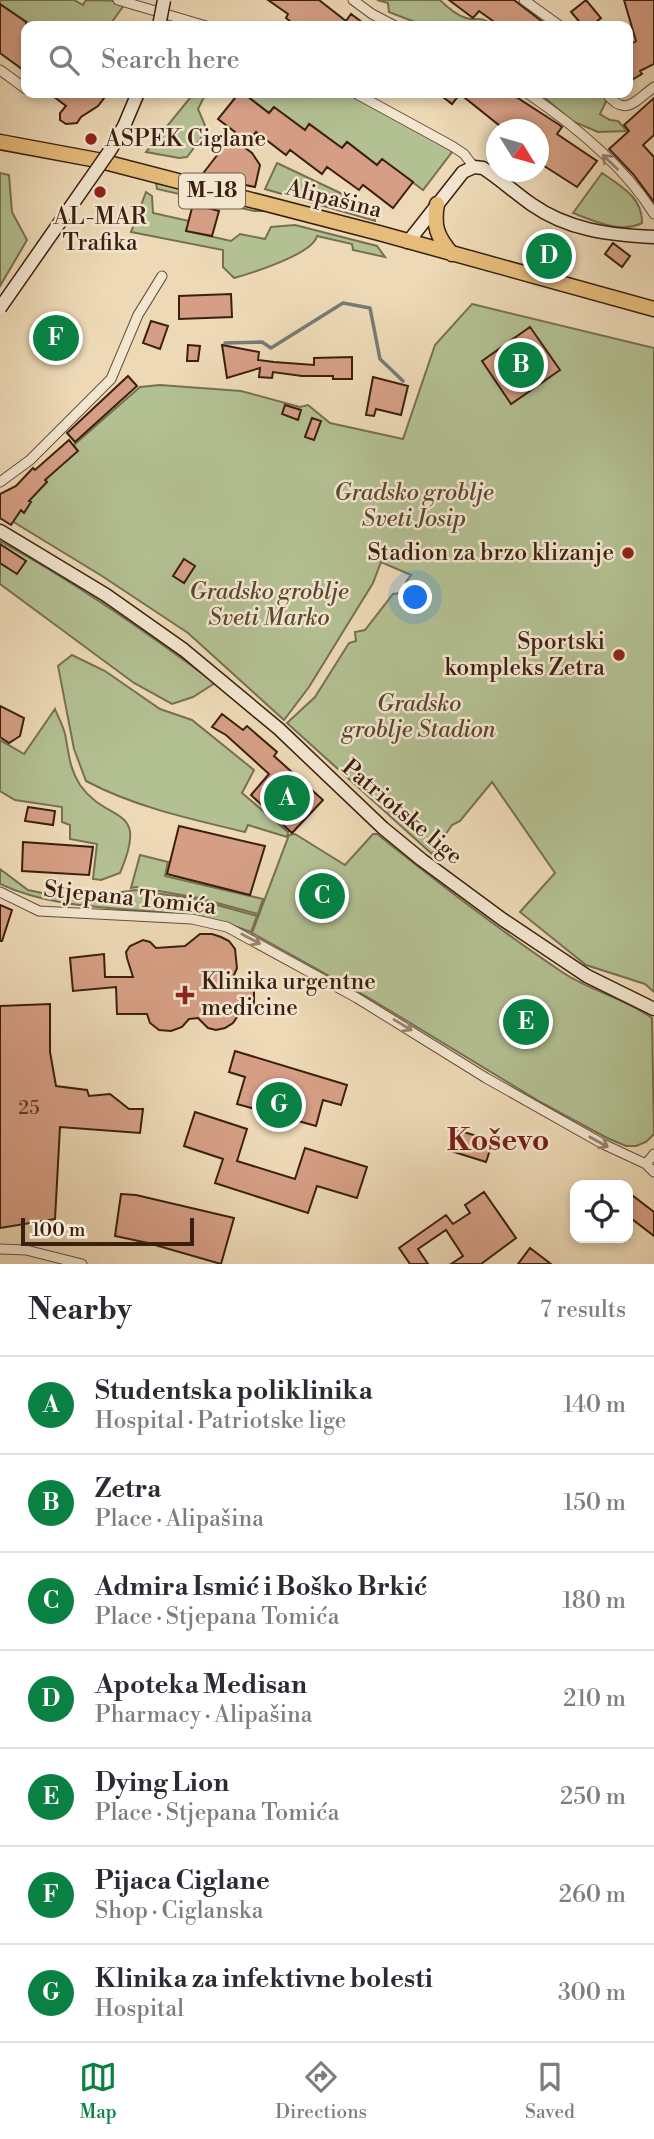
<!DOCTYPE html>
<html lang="en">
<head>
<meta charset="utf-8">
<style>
	:root { --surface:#fff; --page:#f7f7f7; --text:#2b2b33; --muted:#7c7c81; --line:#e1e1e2; --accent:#0b8043 }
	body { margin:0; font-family:"Libre Bodoni",serif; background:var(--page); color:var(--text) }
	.controls { position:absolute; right:21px; bottom:21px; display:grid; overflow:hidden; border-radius:14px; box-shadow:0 4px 10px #0003 }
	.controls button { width:63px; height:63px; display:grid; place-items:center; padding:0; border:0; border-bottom:2px solid var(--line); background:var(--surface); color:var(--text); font:35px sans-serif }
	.compass { position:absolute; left:486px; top:119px; width:63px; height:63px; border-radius:50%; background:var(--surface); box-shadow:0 4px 10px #0003; rotate:127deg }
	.scale { position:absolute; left:21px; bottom:18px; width:173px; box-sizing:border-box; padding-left:7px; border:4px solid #3b200f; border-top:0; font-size:19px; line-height:24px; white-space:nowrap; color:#3b200f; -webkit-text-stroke:5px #f3e6d0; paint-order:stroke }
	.you { position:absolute; left:416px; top:598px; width:24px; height:24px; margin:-18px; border:5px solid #fff; border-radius:50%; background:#1a73e8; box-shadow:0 0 0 10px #1a73e833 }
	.badge { display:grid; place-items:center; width:46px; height:46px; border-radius:50%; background:var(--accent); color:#fff; font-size:23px; font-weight:700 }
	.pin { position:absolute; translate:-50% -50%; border:4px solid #fff; box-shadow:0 2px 7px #0006 }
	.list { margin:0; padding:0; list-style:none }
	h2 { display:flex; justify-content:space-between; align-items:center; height:91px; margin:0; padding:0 28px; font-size:30px }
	h2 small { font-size:23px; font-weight:400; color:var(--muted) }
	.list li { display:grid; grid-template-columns:46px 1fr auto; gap:21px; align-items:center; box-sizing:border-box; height:98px; padding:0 28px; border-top:2px solid var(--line) }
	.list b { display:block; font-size:26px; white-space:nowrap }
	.list p { margin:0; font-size:23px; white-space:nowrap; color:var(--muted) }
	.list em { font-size:23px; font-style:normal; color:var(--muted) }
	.icon { flex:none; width:38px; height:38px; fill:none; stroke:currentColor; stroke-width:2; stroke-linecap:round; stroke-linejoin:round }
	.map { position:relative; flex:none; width:654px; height:1264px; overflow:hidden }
	.search { position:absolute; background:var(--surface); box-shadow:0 4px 10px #0003; left:21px; right:21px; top:21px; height:77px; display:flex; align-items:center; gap:18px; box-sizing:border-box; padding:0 24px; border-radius:14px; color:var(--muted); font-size:26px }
	.sheet { height:777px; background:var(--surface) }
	nav { display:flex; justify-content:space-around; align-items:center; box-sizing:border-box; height:98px; border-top:2px solid var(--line); background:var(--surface); font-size:19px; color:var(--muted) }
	nav a { display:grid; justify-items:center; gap:4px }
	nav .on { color:var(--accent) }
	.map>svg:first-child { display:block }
	.green { fill:#b3c092; stroke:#777050; stroke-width:2 }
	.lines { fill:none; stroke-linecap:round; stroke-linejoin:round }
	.stream { stroke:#767b76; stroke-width:3.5 }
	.building { fill:#d69f85; stroke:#3b200f; stroke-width:2 }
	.street-casing { stroke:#684e39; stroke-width:11 }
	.secondary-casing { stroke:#3b200f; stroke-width:15 }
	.primary-casing { stroke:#3b200f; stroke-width:17 }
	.street { stroke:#f3e6d0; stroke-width:9 }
	.secondary { stroke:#f3e6d0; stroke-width:12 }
	.primary { stroke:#e6bc7b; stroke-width:14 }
	.secondary-bridge-casing { stroke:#3b200f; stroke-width:15; stroke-linecap:butt }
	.secondary-bridge { stroke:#f3e6d0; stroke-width:12 }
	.oneway { stroke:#978370 }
	.poi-dot { fill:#8f2418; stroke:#f3e6d0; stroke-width:2.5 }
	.labels { text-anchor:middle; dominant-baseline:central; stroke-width:5; stroke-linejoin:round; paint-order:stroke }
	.number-label { font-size:19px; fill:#62402c }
	.shield { fill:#f3e6d0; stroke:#725b49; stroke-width:2 }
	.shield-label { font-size:21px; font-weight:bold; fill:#3b200f }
	.poi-label { font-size:23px; fill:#3b200f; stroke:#f3e6d0; text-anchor:start }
	.street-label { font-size:23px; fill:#3b200f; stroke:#f3e6d0 }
	.park-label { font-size:23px; font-style:italic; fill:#594830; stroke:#f3e6d0 }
	.district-label { font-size:30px; font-weight:bold; fill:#7a1f14; stroke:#f3e6d0 }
</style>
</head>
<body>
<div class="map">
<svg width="654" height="1264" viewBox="0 0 654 1264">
	<rect width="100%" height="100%" fill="#edd9b6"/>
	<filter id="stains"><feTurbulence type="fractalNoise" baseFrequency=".00286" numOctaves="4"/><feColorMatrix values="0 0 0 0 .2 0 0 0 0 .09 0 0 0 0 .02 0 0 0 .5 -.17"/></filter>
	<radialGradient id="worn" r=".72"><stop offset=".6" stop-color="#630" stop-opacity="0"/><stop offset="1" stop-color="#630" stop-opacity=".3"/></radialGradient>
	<path class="green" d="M0,0H74L83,5L86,0L127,1L109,26H33L0,4Z
		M377,0H440C447,7 456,15 466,18C479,22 478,14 494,26H425L389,12L388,3Z
		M194,93H206L198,109L207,130L187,157L179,158L146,152Z
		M243,93H362L448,142L452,152L423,190L382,159L377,165L347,142L342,148L310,124L305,130L274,107L269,113Z
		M539,93H610L600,114L610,120L618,121L627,131L598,132L572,121Z
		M277,163L374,209L375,221L265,189Z
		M0,173L9,175L12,212L27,240L0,286Z
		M602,173C621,186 643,198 642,223C621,234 594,221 573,213Z
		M156,183L274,211H254L157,189Z
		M146,192L152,196L153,213L189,221L187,231L231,241L240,234L265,239L271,227L295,225L377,246L385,257L353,250L352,244L317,236C313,254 252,273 234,278L223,267V250L131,232Z
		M472,304L654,348V992L645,984L586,965L520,912L555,873L492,782L460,821L452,825L432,854L287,723L315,697L349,643L356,641L355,632L365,630L393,594L407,592L426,606L430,600L406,582L411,575L381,562L373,583L309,687L284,720L188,633L102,576L12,521L75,444L140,387L160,385L241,391L300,407L308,405L330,423L403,439L435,345Z
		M0,541C75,582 147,632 215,683L193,697L172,704L134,683L0,584Z
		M72,655L105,671L160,709L192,720L254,770L242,793L288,832L287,837L248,825L245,832C190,819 135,807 86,781L74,749L58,666Z
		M55,709C58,717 63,725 65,734C69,753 69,768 80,785C108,825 150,803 120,873L101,880L93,879L97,844L70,839V825L62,822V807L15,800L0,791V740L24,754Z
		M295,834L345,865L373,834H377C437,882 498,929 562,972C590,991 625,998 652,1018L654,1134L646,1142L636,1146H626L607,1138L542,1103L369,998L252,933L289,835Z
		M140,855L168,862L165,876L263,899L258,914L199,898L136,887L131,888Z
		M0,869L28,890L56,896L83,898L135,890L195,899L257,916L251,932C171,899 79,921 0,884Z"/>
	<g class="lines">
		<path class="stream" d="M225,343L262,342L271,348L343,303L370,308L380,359L403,381"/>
	</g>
	<path class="building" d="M268,0H319L346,21L351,14L367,26H296L286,18L288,14Z
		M449,0H514L548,26H500L479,11L473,18Z
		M586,0L601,18L591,26H583L571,12Z
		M624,0H654V64L640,71L642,74L628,82V46L636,41Z
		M0,4L26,22V72L0,53Z
		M49,93H108L98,106L81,117L77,123L66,124L60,120V113L66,106Z
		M239,93H243L269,113L274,107L305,130L309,124L342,148L347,142L377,165L382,159L413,182L393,208L363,185L359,190L327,167L322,174L290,150L286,155L256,132L244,147L252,153L260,165L255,187L201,176L235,132L218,119Z
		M438,93H510L558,124L562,127L557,134L597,161L577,187L538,162V130H505L460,94L452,104Z
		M654,98V135L643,145L654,157V202L633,174L609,149L629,131L624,125Z
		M193,204L219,211L212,236L186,231Z
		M541,233L562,238L556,263L534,258Z
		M613,243L630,256L622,267L605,254Z
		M231,294L232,317L179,319V296Z
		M151,321L168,326L160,349L143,343Z
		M530,327L560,370L511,404L482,361Z
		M188,345L200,346L198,361H187Z
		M222,345L259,352L258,360L274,362L314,365V358L352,357V379H333V376H302L273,372L272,378L259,377L260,368L227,378Z
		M128,376L137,386L75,442L67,433Z
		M373,377L408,386L401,415L376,409L374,416L366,415Z
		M285,405L301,410L298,420L282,414Z
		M312,418L321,421L314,440L305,437Z
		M69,440L78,451L45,480L47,482L29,501L31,502L24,513L21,510L11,525L0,518V494L16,486L33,468L35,470Z
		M0,544L26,561L17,574L0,563Z
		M184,559L195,566L184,583L173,576Z
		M0,706L24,718L20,736L9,743L0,737Z
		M222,714L243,730L247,726L277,752L274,756L323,800L292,833L251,795L269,774L226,735L212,727Z
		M28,807L55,811L53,825L25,821Z
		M179,826L265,846L250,895L167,874Z
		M23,842L93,847L89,875L22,871Z
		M0,905L12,910L2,941H0Z
		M200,934H212L221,937L229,941L235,949L237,968L231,982L254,980V1010L241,1011L233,1023L225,1028L216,1030L208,1028L198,1018L189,1019L182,1027L171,1031L159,1030L150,1023L147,1014H117L116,987L73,991L70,958L104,954L105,977H133L127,958L126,952L130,946L143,940L150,942L156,948L185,946Z
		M50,1004V1052L56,1086L87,1090L89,1096L110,1094L129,1109H143L140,1133L60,1127L55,1219L0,1228V1006Z
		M235,1051L347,1085L341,1105L323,1100L316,1126L237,1104L245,1077L229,1072Z
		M195,1112L247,1129L237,1161L295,1179L305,1148L367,1167L357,1198L317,1186L308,1213L215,1183L223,1159L184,1146Z
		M457,1130L493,1141L486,1162L451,1151Z
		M484,1192L516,1238L481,1264H451L463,1256L446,1230L418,1249L428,1264H410L399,1248L446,1215L453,1224L470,1213L465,1205Z
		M628,1192L654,1212V1236L628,1216Z
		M121,1194L136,1195L234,1218L221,1264L148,1243L115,1236Z
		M530,1248L551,1264H518Z"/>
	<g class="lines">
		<g class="street-casing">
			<path id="street" d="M118,0L206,26
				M353,0L372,14L395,26
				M524,0L560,26
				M0,70L26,89
				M355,93L452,146L464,154L474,167
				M527,93C574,125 624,165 654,214
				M606,93C625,118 635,101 654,87
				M0,482L30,460L111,379L138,315L162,276
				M0,892L39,911L192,919L227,927L357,998L486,1078L603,1144L646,1164L654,1172
				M646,1164L654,1154
				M0,1249L26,1250L82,1264"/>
		</g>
		<g class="secondary-casing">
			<path id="secondary" d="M408,242L463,172L474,167L483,168C500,179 514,192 531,204C568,230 609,235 654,237
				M0,531L106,595L184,650L279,729L383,828L422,860L502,919L587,976L654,1009"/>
		</g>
		<g class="primary-casing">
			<path id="primary" d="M0,142L97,160L379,233L654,309
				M437,204C433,226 437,237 452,254"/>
		</g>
		<use href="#street" class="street"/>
		<use href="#secondary" class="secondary"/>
		<use href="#primary" class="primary"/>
		<g class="secondary-bridge-casing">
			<path id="secondary-bridge" d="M159,26L164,0
				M0,308L111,149L124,126L138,93"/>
		</g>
		<use href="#secondary-bridge" class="secondary-bridge"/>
	</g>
	<defs><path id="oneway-shaft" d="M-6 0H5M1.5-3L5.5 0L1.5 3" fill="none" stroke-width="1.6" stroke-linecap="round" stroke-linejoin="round" transform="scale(1.75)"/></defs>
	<g class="oneway">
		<use href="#oneway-shaft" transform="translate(610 162) rotate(-136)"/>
		<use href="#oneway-shaft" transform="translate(251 939) rotate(28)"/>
		<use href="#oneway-shaft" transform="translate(403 1025) rotate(31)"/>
		<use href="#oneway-shaft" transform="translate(599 1142) rotate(29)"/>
	</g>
	<g class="poi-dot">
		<circle cx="91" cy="139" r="7"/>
		<circle cx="100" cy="192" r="7"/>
		<circle cx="628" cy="553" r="7"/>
		<circle cx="619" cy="655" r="7"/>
		<path d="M181.5 984.5h7v7h7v7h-7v7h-7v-7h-7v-7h7z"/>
	</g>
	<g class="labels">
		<g class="number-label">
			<text x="29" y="1108">25</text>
		</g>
		<rect class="shield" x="179" y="173.5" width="66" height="35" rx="5"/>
		<g class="shield-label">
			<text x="212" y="191">M-18</text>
		</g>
		<g class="poi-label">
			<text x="105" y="139">ASPEK Ciglane</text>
			<text x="100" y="217" text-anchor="middle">AL-MAR<tspan x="100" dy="26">Trafika</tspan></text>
			<text x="614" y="553" text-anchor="end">Stadion za brzo klizanje</text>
			<text x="605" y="642" text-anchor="end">Sportski<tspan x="605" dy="26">kompleks Zetra</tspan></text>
			<text x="201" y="982">Klinika urgentne<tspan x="201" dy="26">medicine</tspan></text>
		</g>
		<g class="street-label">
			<text transform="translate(334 199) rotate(14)">Alipašina</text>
			<text transform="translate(402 812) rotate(40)">Patriotske lige</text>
			<text transform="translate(130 898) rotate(6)">Stjepana Tomića</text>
		</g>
		<g class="park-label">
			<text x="414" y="493">Gradsko groblje<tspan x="414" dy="26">Sveti Josip</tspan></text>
			<text x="269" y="592">Gradsko groblje<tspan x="269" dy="26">Sveti Marko</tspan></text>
			<text x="419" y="704">Gradsko<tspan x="419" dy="26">groblje Stadion</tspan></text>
		</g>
		<g class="district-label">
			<text x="498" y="1141">Koševo</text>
		</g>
	</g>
	<rect width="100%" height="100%" filter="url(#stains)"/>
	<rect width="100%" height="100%" fill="url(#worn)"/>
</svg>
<div class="controls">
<button><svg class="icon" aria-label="locate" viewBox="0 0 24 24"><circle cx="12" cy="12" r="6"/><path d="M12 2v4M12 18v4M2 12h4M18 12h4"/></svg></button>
</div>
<svg class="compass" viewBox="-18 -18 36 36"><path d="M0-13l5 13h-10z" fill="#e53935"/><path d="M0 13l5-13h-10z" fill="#7c7c81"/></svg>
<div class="scale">100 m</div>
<div class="you"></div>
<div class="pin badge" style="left:287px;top:798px">A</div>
<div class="pin badge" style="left:521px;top:365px">B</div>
<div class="pin badge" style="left:322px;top:896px">C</div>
<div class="pin badge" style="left:549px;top:256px">D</div>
<div class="pin badge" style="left:526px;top:1022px">E</div>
<div class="pin badge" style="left:56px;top:338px">F</div>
<div class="pin badge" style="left:279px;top:1105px">G</div>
<div class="search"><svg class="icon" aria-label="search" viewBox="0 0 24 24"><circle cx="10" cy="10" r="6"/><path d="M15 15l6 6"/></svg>Search here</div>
</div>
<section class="sheet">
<h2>Nearby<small>7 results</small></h2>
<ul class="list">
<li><span class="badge">A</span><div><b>Studentska poliklinika</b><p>Hospital · Patriotske lige</p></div><em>140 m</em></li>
<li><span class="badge">B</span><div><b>Zetra</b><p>Place · Alipašina</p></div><em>150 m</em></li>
<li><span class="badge">C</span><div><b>Admira Ismić i Boško Brkić</b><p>Place · Stjepana Tomića</p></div><em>180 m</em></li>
<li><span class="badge">D</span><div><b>Apoteka Medisan</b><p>Pharmacy · Alipašina</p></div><em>210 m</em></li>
<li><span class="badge">E</span><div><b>Dying Lion</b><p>Place · Stjepana Tomića</p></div><em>250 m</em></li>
<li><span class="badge">F</span><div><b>Pijaca Ciglane</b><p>Shop · Ciglanska</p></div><em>260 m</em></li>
<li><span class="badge">G</span><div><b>Klinika za infektivne bolesti</b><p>Hospital</p></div><em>300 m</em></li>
</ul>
</section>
<nav>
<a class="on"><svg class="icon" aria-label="map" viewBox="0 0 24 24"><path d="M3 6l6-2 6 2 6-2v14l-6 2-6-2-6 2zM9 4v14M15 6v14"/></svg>Map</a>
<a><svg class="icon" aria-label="directions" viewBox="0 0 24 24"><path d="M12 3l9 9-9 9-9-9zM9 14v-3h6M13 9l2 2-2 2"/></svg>Directions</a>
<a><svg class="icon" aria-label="saved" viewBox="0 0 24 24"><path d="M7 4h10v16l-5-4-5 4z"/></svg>Saved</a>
</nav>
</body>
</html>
